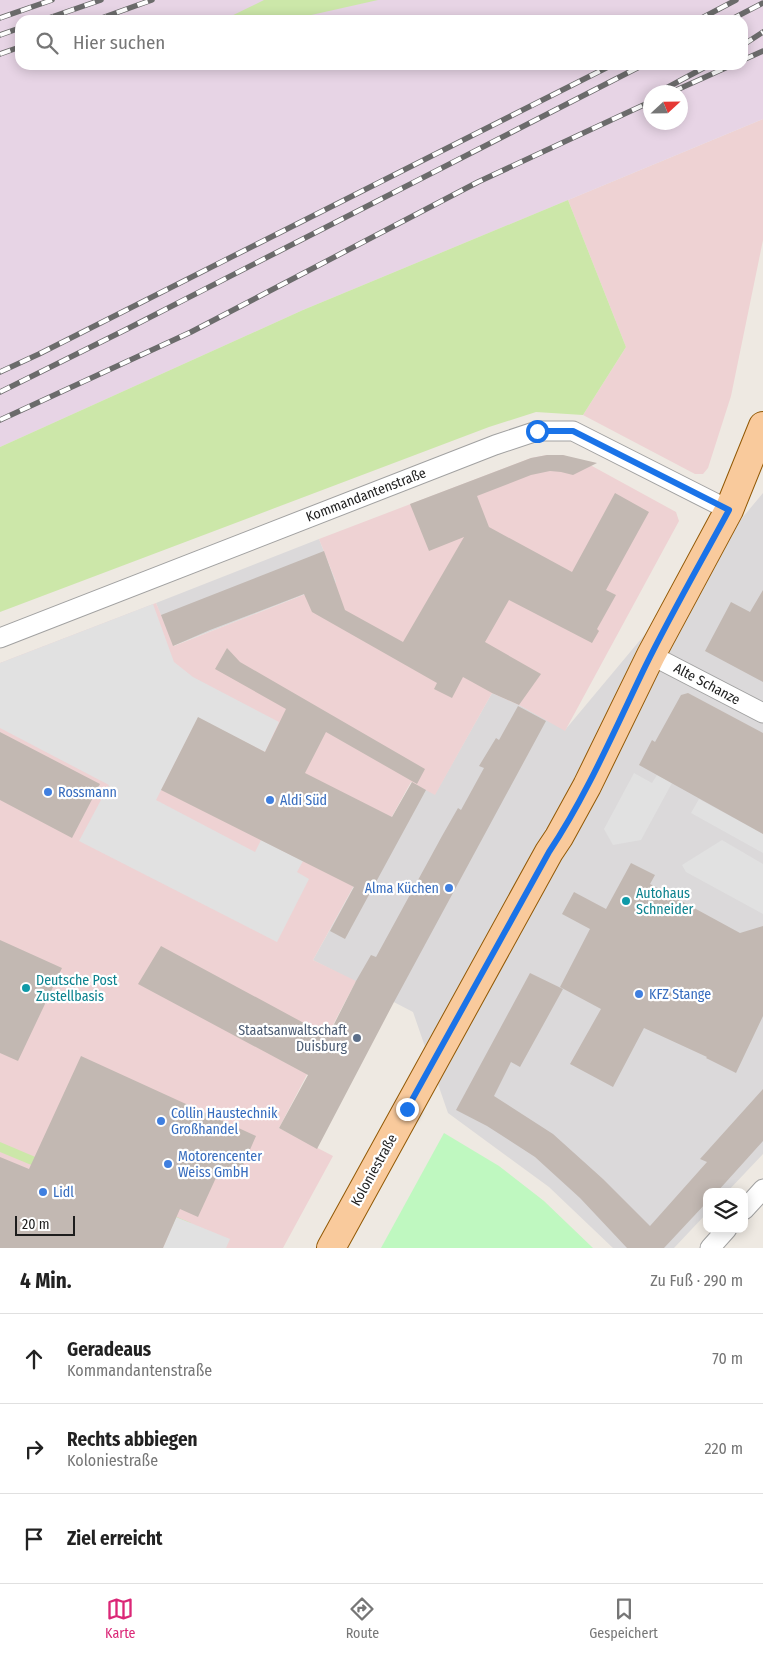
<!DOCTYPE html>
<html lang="de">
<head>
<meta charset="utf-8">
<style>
	:root { --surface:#fff; --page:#f2f2f2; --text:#222; --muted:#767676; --line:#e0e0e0; --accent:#db2777 }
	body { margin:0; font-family:"Fira Sans Condensed",sans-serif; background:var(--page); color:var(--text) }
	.controls { position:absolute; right:15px; bottom:15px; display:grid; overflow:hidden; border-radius:10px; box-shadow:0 2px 12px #0003 }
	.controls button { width:45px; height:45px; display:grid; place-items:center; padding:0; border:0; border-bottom:1px solid var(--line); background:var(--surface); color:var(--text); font:25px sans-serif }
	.compass { position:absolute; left:643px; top:85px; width:45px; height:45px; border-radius:50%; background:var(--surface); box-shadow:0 2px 12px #0003; rotate:68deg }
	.scale { position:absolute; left:15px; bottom:12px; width:60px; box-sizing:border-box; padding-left:5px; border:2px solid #1d1d1d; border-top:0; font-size:14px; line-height:18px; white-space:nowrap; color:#1d1d1d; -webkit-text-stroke:4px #fff; paint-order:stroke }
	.stop { position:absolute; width:15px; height:15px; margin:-11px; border:4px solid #1a73e8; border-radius:50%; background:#fff }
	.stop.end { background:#1a73e8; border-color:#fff; box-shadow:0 1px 5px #0008 }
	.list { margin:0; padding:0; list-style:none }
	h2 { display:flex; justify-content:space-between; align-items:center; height:65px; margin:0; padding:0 20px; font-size:21px }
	h2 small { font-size:16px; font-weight:400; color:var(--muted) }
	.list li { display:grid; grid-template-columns:32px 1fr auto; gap:15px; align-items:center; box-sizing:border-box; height:90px; padding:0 20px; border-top:1px solid var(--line) }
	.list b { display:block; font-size:19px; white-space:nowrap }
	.list p { margin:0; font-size:16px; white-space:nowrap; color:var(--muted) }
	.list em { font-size:16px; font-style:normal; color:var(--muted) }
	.icon { flex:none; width:28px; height:28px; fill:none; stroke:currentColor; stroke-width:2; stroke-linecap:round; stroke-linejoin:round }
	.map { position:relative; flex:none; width:763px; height:1248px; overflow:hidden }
	.search { position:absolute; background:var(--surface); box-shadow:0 2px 12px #0003; left:15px; right:15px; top:15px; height:55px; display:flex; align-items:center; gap:12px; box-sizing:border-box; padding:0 18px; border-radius:15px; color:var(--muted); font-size:19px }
	.sheet { height:335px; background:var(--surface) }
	nav { display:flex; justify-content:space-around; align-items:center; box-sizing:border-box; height:70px; border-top:1px solid var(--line); background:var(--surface); font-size:14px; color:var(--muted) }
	nav a { display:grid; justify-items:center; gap:2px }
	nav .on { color:var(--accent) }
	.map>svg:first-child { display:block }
	.residential { fill:#dbd9da }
	.commercial { fill:#eed2d3 }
	.industrial { fill:#e7d4e5; fill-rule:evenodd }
	.grass { fill:#cce7a9 }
	.park { fill:#bff8c0 }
	.parking { fill:#e1e1e1 }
	.building { fill:#c2b8b2 }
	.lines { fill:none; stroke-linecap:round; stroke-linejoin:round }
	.street-casing { stroke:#a1a1a1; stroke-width:21 }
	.primary-casing { stroke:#915804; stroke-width:30 }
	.street { stroke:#fff; stroke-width:19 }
	.primary { stroke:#f9ca9c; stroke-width:28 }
	.rail-casing { stroke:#6b6b6b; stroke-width:5.5 }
	.rail { stroke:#fff; stroke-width:4; stroke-dasharray:11; stroke-linecap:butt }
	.route { stroke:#1a73e8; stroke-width:6 }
	.shop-dot { fill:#3f7fe0; stroke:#fff; stroke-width:2 }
	.culture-dot { fill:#0f9aa8; stroke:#fff; stroke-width:2 }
	.service-dot { fill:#5c6f8a; stroke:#fff; stroke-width:2 }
	.labels { text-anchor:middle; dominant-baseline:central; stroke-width:4.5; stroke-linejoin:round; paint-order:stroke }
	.street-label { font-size:14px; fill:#1d1d1d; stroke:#fff }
	.shop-label { font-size:14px; fill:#366cbe; stroke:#fff; text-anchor:start }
	.culture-label { font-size:14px; fill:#0d838f; stroke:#fff; text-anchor:start }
	.service-label { font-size:14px; fill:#4e5e75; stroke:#fff; text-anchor:end }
</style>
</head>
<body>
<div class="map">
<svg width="763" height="1248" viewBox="0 0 763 1248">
	<rect width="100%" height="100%" fill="#eee9e2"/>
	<path class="residential" d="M763,493V1154L727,1192H707V1213L674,1248H613L549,1187L448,1113L413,1012L313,960L412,782L435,794L492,693L519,705L565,730Z
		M319,539L336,582L173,646L156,603Z"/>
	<path class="commercial" d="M763,119V240L731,396L708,468L703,474H695L583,415L626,347L568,200Z
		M547,455H563L592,466L676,512L679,521L565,731L519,705L492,693L435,795L411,782L313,960L356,981L279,1128L333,1156L283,1248H0V663L156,603L174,646L336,582L319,539L531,458Z"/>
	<path class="industrial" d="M0,0H763V119L303,310L0,447ZM20,20H743V65H20ZM650,92H680V122H650Z"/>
	<path class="grass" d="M264,0H378L289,20H223Z
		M568,200L626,347L583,415L536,412L489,427L0,612V447L303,310Z
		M0,1142L191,1223L186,1229L0,1152Z"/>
	<path class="park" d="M444,1133L499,1166L544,1201L593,1248H381Z"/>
	<path class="parking" d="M153,604L174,662L193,677L279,722L265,752L198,718L156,800L255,852L261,840L303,861L297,872L309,879L277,942L79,841L109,785L0,728V663Z
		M634,773L652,783L657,775L672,783L641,840L613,845L604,829Z
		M699,799L763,834V853L691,813Z
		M722,840L763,864V914L686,872L682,865Z
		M176,1217L230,1239L226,1248H163Z"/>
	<path class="building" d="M547,455H563L597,463L573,475L561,472L550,471L531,475L477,496L489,527L572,572L615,493L649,512L606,590L616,595L597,629L599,631L592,643L509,600L485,642L541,674L519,705L492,693L463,677L452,698L434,689L437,683L312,612L304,594L210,630L173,646L161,615L324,551L345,610L403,642L464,537L429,551L410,504L531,458Z
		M763,590V682L705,651L731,602L750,612Z
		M227,648L240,662L425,769L417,784L326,732L305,773L392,817L412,782L426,790L345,939L330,931L354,887L161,790L198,717L265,752L286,709L215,669Z
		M688,693L763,733V834L639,765L652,740L655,742L681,695Z
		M518,706L546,721L394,1002L317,1149L279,1128L308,1075L138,984L161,946L328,1036L356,981L371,955L376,957L442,836L458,808L461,810L484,768L479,766L496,738L499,740Z
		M0,732L100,784L72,838L0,800Z
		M631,863L655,875L650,884L740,933L763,926V1016L736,1073L706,1058L707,1057L644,1028L613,1087L570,1064L601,1009L560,987L590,929L562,914L574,892L606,909Z
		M0,940L62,968L18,1061L0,1053Z
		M530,973L563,989L520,1067L511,1062L494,1096L553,1134L603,1179L650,1226L707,1162L700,1159L763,1089V1141L717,1192H707V1202L664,1248H627L580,1198L535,1157L487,1126L456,1110Z
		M81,1056L256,1136L238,1177L220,1169L198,1217L180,1209L163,1248H0V1157L29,1169Z"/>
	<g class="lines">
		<g class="street-casing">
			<path id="street" d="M0,638L495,445L537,431H573L729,510
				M651,655L763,713
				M744,1210L763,1189
				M710,1248L727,1229"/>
		</g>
		<g class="primary-casing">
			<path id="primary" d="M331,1248L549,852L559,837L587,786L651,655L729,510L763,426"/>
		</g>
		<use href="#street" class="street"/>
		<use href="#primary" class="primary"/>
		<g class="rail-casing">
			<path id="rail" d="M0,18L52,0
				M43,20L101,0
				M96,20L152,0
				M698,20L736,0
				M730,20L763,3
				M0,35L20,28
				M743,45L763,32
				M0,54L20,47
				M743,60L763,51
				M659,92L709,65
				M672,92L732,65
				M0,372L39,354L612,65
				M0,392L127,329L643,65
				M0,420L191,332L478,182L650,102"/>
		</g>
		<use href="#rail" class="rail"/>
	</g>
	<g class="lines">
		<path class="route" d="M407,1109L549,852C587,795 615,729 645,667C671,614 701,562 729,510L573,431H537"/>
	</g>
	<g class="shop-dot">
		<circle cx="48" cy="792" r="5"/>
		<circle cx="270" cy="800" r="5"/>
		<circle cx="449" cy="888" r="5"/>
		<circle cx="639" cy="994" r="5"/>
		<circle cx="161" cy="1121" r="5"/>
		<circle cx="168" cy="1164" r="5"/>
		<circle cx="43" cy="1192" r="5"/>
	</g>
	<g class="culture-dot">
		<circle cx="626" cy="901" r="5"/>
		<circle cx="26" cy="988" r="5"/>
	</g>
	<circle class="service-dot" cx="357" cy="1038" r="5"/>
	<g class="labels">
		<g class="street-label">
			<text transform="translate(366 495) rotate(-21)">Kommandantenstraße</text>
			<text transform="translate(707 684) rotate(28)">Alte Schanze</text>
			<text transform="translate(374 1170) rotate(-61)">Koloniestraße</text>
		</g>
		<g class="shop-label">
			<text x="58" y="792">Rossmann</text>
			<text x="280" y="800">Aldi Süd</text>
			<text x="439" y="888" text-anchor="end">Alma Küchen</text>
			<text x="649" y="994">KFZ Stange</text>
			<text x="171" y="1113">Collin Haustechnik<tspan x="171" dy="16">Großhandel</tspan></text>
			<text x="178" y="1156">Motorencenter<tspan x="178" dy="16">Weiss GmbH</tspan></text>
			<text x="53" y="1192">Lidl</text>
		</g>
		<g class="culture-label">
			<text x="636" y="893">Autohaus<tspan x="636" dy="16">Schneider</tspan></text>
			<text x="36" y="980">Deutsche Post<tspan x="36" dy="16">Zustellbasis</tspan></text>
		</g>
		<g class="service-label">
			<text x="347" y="1030">Staatsanwaltschaft<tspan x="347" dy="16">Duisburg</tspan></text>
		</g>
	</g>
</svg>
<div class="controls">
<button><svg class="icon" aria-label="layers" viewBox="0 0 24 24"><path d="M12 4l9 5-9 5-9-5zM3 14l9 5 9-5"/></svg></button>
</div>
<svg class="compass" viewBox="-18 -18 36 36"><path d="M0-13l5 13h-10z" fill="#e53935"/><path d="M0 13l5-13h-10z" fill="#767676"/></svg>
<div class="scale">20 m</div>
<div class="stop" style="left:537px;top:431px"></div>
<div class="stop end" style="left:407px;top:1109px"></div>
<div class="search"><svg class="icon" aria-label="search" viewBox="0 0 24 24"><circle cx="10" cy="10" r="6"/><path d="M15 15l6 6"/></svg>Hier suchen</div>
</div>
<section class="sheet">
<h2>4 Min.<small>Zu Fuß · 290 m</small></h2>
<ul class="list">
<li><svg class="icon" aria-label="ahead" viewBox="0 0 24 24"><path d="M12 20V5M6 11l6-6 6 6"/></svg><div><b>Geradeaus</b><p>Kommandantenstraße</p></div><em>70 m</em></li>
<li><svg class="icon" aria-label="right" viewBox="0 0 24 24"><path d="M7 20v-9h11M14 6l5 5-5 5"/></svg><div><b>Rechts abbiegen</b><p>Koloniestraße</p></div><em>220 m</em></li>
<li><svg class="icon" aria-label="arrive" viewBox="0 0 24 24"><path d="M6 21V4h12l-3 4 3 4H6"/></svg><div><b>Ziel erreicht</b></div></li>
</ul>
</section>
<nav>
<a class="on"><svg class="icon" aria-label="map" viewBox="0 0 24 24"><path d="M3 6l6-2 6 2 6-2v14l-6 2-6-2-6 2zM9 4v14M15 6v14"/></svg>Karte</a>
<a><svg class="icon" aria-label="directions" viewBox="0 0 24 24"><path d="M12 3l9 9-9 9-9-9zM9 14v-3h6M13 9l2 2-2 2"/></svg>Route</a>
<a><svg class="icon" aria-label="saved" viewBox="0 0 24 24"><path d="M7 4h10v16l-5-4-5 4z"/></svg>Gespeichert</a>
</nav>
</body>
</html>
